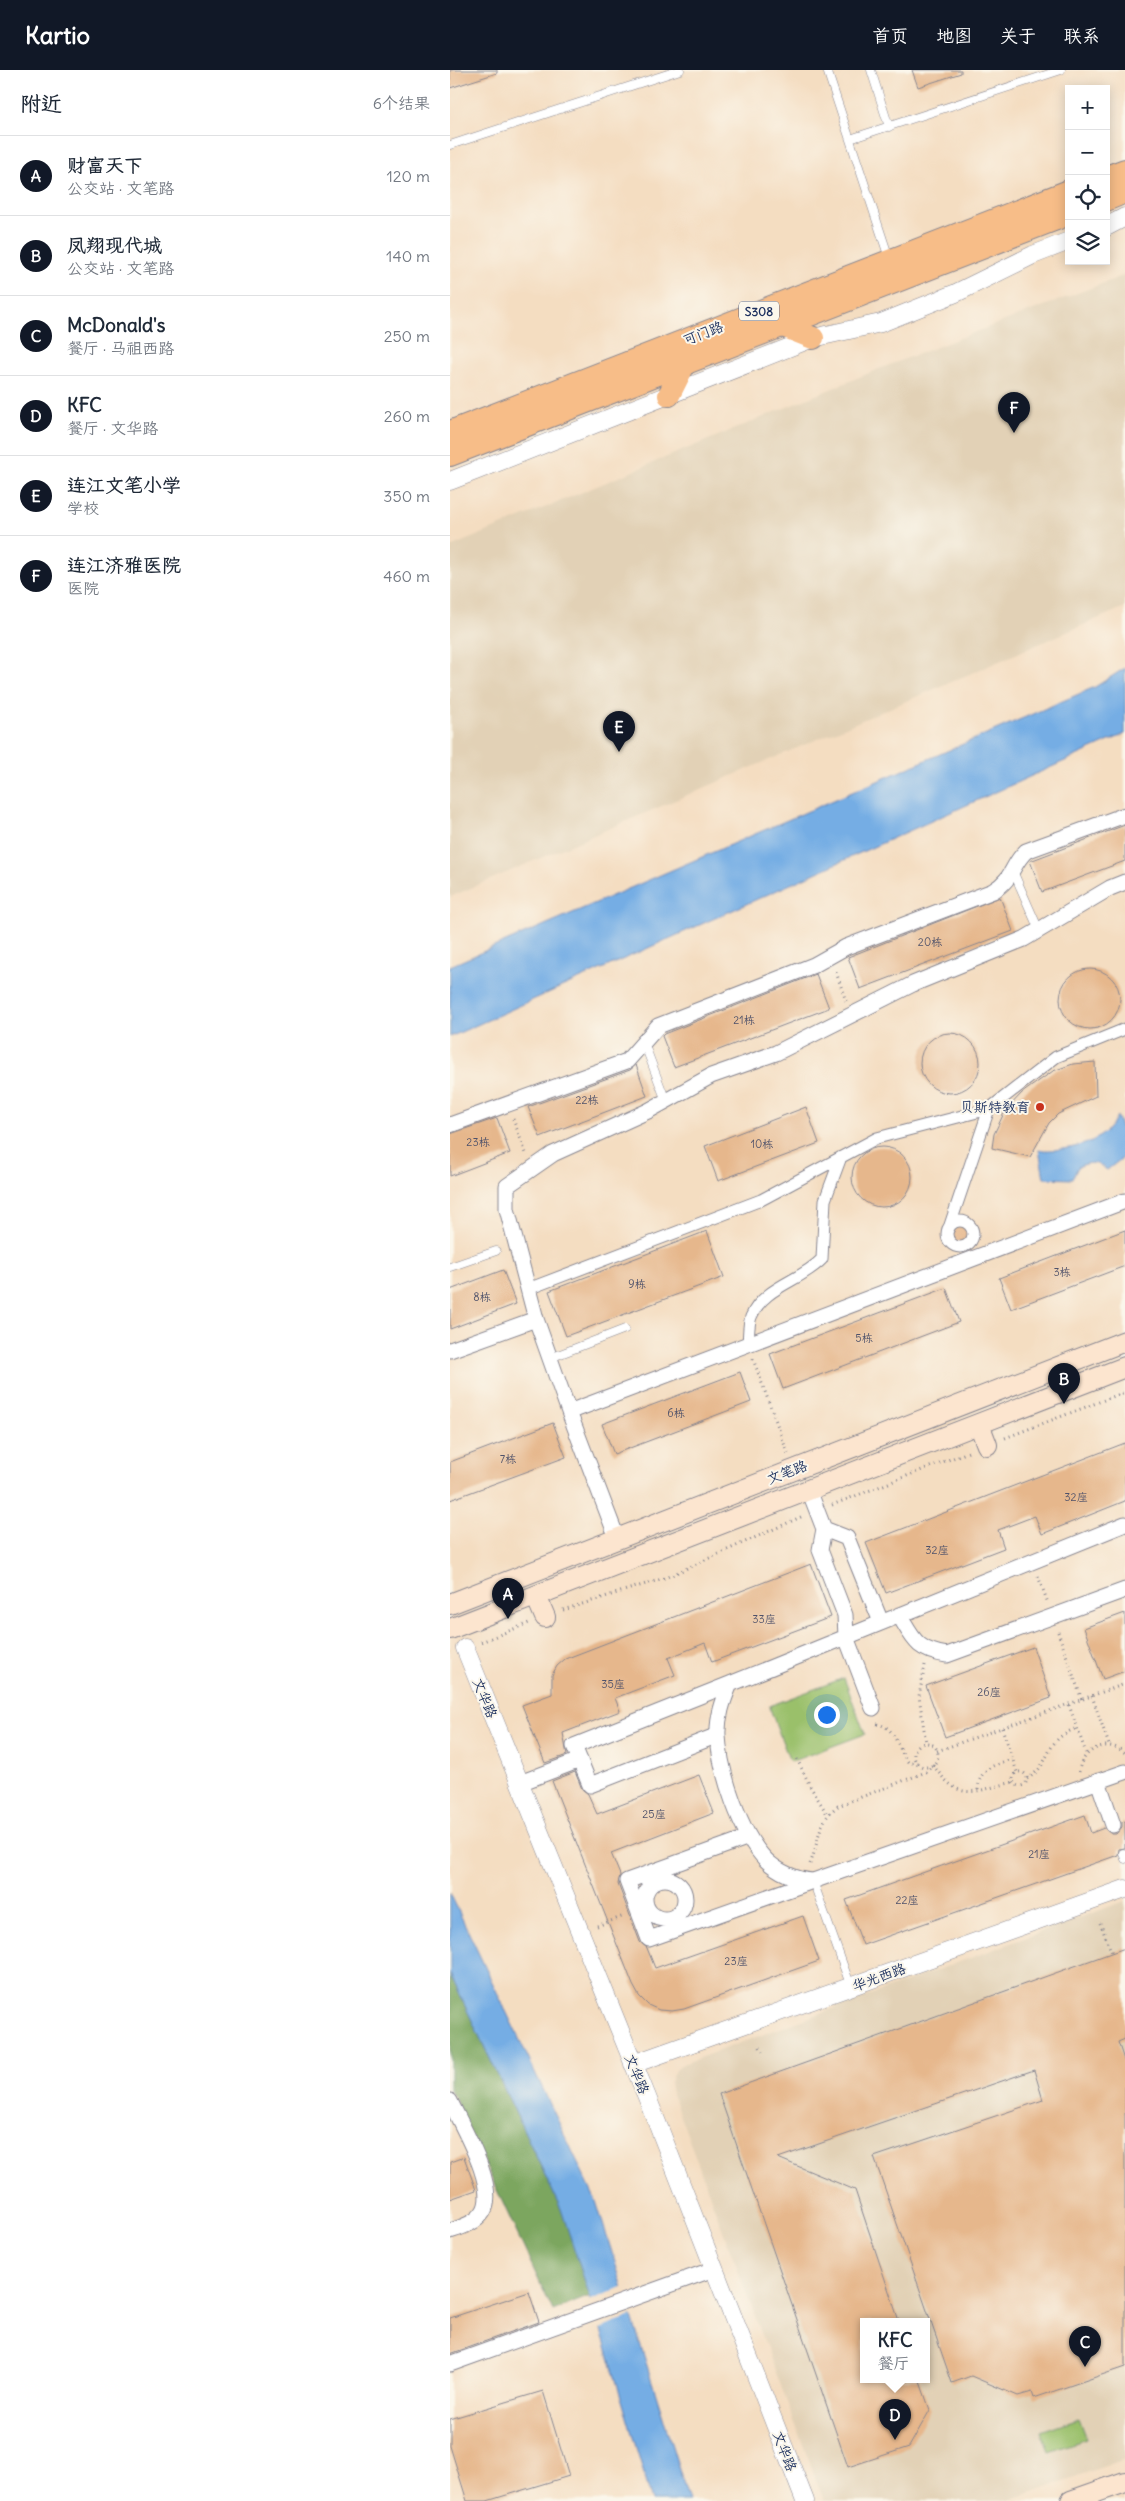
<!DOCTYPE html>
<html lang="zh">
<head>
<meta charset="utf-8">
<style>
	:root { --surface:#fff; --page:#f6f6f7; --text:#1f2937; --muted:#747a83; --line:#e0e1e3; --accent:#111827 }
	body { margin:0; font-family:Delius,"LXGW WenKai TC",sans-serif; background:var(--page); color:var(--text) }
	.controls { position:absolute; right:15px; top:15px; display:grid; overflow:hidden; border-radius:0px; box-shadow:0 2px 12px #0003 }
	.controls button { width:45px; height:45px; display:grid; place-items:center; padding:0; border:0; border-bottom:1px solid var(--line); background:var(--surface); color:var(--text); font:25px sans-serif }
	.you { position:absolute; left:376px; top:1644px; width:18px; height:18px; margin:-12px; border:4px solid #fff; border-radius:50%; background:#1a73e8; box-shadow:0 0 0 8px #1a73e833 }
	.badge { display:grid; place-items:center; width:32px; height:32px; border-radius:50%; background:var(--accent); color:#fff; font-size:16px; font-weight:700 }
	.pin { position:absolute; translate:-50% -41px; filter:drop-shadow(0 1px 2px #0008) }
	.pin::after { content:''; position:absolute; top:26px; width:18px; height:15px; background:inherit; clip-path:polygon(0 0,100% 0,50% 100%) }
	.popup { position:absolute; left:410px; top:2248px; width:70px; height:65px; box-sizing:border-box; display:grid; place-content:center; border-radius:0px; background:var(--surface); filter:drop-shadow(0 1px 4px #0005); font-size:16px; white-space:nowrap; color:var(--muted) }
	.popup b { font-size:19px; color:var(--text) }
	.popup::after { content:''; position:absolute; left:50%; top:100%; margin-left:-10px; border:10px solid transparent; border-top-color:var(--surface) }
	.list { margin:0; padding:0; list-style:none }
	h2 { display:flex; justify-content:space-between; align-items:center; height:65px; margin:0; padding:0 20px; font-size:21px }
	h2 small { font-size:16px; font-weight:400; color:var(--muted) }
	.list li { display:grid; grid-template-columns:32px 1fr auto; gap:15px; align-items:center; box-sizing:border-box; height:80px; padding:0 20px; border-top:1px solid var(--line) }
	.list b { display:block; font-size:19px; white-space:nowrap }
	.list p { margin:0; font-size:16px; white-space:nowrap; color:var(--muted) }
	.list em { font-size:16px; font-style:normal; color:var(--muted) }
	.icon { flex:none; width:28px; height:28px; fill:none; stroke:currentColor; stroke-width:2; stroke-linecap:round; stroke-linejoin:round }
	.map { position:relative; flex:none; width:675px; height:2431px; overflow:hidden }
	header { display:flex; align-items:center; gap:30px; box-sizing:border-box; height:70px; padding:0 25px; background:var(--accent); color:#fff }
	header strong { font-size:24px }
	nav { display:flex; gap:28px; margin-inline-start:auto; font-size:18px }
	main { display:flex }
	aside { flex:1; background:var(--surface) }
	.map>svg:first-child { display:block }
	.built { fill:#e2d1b6; fill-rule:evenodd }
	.green { fill:#9ac06b; stroke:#5a7864 }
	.forest { fill:#7ba65f; stroke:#4b6a5e }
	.water { fill:#74ade4; stroke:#486ea1 }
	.pier { fill:#f4ddc1 }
	.building { fill:#e6b78c }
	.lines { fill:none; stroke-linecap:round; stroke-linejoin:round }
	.service-casing { stroke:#888690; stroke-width:9 }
	.pedestrian-casing { stroke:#888690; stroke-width:13 }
	.minor-casing { stroke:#888690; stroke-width:17 }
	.tertiary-casing { stroke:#888690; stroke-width:19 }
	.secondary-casing { stroke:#888690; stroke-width:22 }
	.primary-casing { stroke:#888690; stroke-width:24 }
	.path { stroke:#888690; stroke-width:3; stroke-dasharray:1 4; stroke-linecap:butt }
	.service { stroke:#fff; stroke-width:8 }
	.pedestrian { stroke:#fff; stroke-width:11 }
	.minor { stroke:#fff; stroke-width:15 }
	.tertiary { stroke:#fff; stroke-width:18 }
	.secondary { stroke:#fce5cf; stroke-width:20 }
	.primary { stroke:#f7bd88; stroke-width:22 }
	.poi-dot { fill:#c8321e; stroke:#fbf7ec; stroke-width:2 }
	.labels { text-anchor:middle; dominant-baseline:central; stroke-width:4; stroke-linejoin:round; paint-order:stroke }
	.number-label { font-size:11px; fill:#4e516a }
	.shield { fill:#fbf7ec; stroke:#5e6b89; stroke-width:1 }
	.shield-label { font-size:12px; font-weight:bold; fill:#1b2f5e }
	.street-label { font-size:14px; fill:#1b2f5e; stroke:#fbf7ec }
	.poi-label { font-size:14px; fill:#1b2f5e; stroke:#fbf7ec; text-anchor:end }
</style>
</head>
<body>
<header>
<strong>Kartio</strong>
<nav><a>首页</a><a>地图</a><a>关于</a><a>联系</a></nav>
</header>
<main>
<aside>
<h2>附近<small>6个结果</small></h2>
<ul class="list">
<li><span class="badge">A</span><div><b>财富天下</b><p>公交站 · 文笔路</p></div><em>120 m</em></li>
<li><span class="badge">B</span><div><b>凤翔现代城</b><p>公交站 · 文笔路</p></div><em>140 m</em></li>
<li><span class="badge">C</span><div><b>McDonald's</b><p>餐厅 · 马祖西路</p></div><em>250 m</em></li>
<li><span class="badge">D</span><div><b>KFC</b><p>餐厅 · 文华路</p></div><em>260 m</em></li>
<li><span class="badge">E</span><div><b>连江文笔小学</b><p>学校</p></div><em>350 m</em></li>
<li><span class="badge">F</span><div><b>连江济雅医院</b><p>医院</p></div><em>460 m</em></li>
</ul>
</aside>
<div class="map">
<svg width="675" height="2431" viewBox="0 0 675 2431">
	<rect width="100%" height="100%" fill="#fbf7ec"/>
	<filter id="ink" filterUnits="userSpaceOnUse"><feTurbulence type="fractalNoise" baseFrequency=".02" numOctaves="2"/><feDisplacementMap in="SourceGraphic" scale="10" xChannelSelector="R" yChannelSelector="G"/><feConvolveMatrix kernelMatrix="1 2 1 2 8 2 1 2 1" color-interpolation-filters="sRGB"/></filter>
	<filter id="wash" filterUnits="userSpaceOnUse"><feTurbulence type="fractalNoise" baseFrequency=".0096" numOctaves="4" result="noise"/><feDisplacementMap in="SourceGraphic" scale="20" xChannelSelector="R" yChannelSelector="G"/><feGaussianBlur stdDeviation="1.12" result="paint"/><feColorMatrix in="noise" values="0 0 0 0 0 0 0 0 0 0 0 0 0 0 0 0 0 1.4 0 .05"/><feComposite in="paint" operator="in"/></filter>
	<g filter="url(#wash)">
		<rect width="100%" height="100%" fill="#f4ddc1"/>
		<path class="built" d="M675,205V537L0,827V477L429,299Z
			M675,1831V2389L557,2431H374L222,2024L220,2012L224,2002L233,1994ZM414,2251H476V2309H414Z"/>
		<path class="green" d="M394,1608L415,1664L340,1692L319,1636Z
			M628,2348L636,2369L599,2382L591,2361Z"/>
		<path class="forest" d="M0,1904L111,2139L140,2226L103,2241L0,2019Z"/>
		<path class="water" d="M675,598V664L0,967V896L645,617Z
			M667,1046L675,1067V1086L657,1100C648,1092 639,1091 628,1097L622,1109L594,1108L589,1080C617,1081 654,1075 667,1046Z
			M0,1823L146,2131L239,2431H202L152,2263L111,2139L0,1904Z"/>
		<path class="pier" d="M175,2216L184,2245L148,2260L139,2231Z"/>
		<g id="blocks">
			<path class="building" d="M0,0H47V3L0,18Z
				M462,0H511V3L468,17Z
				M675,755V791L592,822L580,791Z
				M550,827L563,861L410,919L398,887Z
				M610 929a30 30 0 1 1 60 0a30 30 0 1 1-60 0Z
				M366,904L379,938L224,997L212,966L214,964Z
				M470 993a30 30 0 1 1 60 0a30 30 0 1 1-60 0Z
				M645,992L646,1026L608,1044L599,1053L580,1087L542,1078L544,1064L555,1041L572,1023L603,1001L623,994Z
				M186,995L197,1026L90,1067L78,1037L180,1000Z
				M356,1037L369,1073L268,1111L255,1076Z
				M47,1048L60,1083L0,1106V1064Z
				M402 1107a30 30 0 1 1 60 0a30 30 0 1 1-60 0Z
				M508,1154L517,1156L520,1160V1166L513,1173H508L501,1167Z
				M675,1160V1196L561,1239L549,1208Z
				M257,1161L274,1207L116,1266L99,1221Z
				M53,1200L66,1234L0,1259V1220Z
				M496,1218L509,1252L333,1319L320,1284Z
				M290,1302L301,1332L164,1384L152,1354Z
				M103,1353L116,1387L0,1430V1392Z
				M675,1373V1431L592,1464L585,1446L548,1460L554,1478L436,1523L416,1473Z
				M361,1494L381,1547L262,1592L255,1573L218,1588L225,1605L165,1628L170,1641L113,1663L117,1685L95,1693L72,1635L102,1624V1605L107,1596L115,1589Z
				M675,1543V1601L653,1609L634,1558Z
				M583,1577L601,1628L495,1667L476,1616Z
				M125,1702L132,1719L138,1724L147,1744L249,1705L264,1743L161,1783L170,1805L168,1814L190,1872L197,1878L205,1898L353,1846L369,1891L234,1939L222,1941L209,1940L198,1935L189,1926L183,1915L102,1711Z
				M635,1745L641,1763L654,1758L661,1764H666L672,1757V1752L675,1751V1778L669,1779L668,1785L413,1875L396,1830Z
				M675,1878V1969L668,1972L675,1993V2297L584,2328L582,2322L568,2326L521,2306L502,2313L424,2087L593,2030L584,2000L328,2088L405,2120L449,2251H414V2309H469L480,2340L459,2377L398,2397L269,2024Z
				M14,2087L26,2120L0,2129V2092Z
				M79,2222L89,2252L0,2284V2248Z
				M93,2321L119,2406L37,2431H17L0,2376V2349Z"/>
		</g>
	</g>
	<g filter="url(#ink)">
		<use href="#blocks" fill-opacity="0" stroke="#888690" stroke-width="1"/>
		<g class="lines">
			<g class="service-casing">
				<path id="service" d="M377,0L439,188
					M421,0L439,57
					M400,69L611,0
					M0,75L230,0
					M563,801L589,860
					M194,973L216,1031
					M0,1197L46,1181
					M100,1288L175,1259
					M673,1783L675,1789
					M363,1811L401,1917"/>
			</g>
			<g class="pedestrian-casing">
				<path id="pedestrian" d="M497 1164a13 13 0 1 1 26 0a13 13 0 1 1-26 0Z
					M499,1158L539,1039
					M78,1219L311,1130L427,1068L539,1039L606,987L675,959
					M298,1274C299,1266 298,1255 301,1247C314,1216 350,1212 372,1189L375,1130L391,1087"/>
			</g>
			<g class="minor-casing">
				<path id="minor" d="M0,1055L177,991L208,956L364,895L396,877L543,821C564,808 561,795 576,781L675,745
					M86,1249L57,1139V1116L103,1084L198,1041L261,1006L326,983L463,914L574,869L660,818L675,812
					M0,1280L86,1249L119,1342L675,1131
					M119,1342L167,1468
					M359,1420L374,1459L370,1480L395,1545L396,1567L423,1638
					M675,1454L280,1614C273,1631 267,1648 268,1666C270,1702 290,1763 316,1790C328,1802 347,1810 363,1811L675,1702
					M374,1459L397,1468L431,1552
					M449,1545C464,1570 466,1580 497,1585L675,1520
					M268,1665L140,1715L124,1676L280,1614
					M648,1711L663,1755
					M70,1713L130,1690
					M299,1767L177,1811L199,1869L360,1812
					M195 1829a20 20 0 1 1 40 0a20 20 0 1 1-40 0Z
					M0,2031C11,2055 49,2118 33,2142C26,2153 12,2157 0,2161
					M0,2294L264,2199"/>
			</g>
			<g class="tertiary-casing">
				<path id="tertiary" d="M656,157L675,147
					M0,411L363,268L431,253L506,223L583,185L619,171
					M15,1578L197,2027L355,2431
					M183,1994L675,1819"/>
			</g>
			<g class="secondary-casing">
				<path id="secondary" d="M529,1354L537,1375
					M86,1526L95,1547
					M0,1534L675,1271
					M0,1559L675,1297
					M621,2431L675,2412"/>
			</g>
			<g class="primary-casing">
				<path id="primary" d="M656,107L675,100
					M656,130L675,122
					M333,256L363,268
					M219,325L235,293
					M0,362L619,121
					M0,385L619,144"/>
			</g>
			<path class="path" d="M386,902L396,931
				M63,1049L76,1083
				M303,1289L338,1384
				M555,1368L675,1322
				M382,1435L521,1381
				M588,1506L598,1533
				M113,1540L215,1508L353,1446
				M608,1562L632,1630
				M31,1572L79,1553
				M475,1595L469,1626L476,1673
				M642,1626L659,1675
				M619,1635L636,1683
				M427,1654C447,1657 447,1680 459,1693H468
				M552,1658L567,1702
				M464 1685a12 12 0 1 1 24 0a12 12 0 1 1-24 0Z
				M487,1681L675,1614
				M347,1689L360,1716L377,1744
				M629,1702C631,1680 657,1667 675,1683
				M563 1709a7 7 0 1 1 14 0a7 7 0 1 1-14 0Z
				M577,1709C604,1693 591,1671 627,1658
				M528,1720C529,1698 544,1695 562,1689
				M360,1794C370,1771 366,1752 388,1736L476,1702L483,1695C511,1734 522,1721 564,1712
				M650,1853L662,1883
				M147,1856L174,1846
				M310,1977L312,1982"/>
			<use href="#service" class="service"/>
			<use href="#pedestrian" class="pedestrian"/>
			<use href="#minor" class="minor"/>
			<use href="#tertiary" class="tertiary"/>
			<use href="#secondary" class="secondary"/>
			<use href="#primary" class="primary"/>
		</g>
	</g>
	<circle class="poi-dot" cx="590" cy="1037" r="5"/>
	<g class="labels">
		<g class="number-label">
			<text x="480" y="872">20栋</text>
			<text x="294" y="950">21栋</text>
			<text x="137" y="1030">22栋</text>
			<text x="28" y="1072">23栋</text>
			<text x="312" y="1074">10栋</text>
			<text x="612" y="1202">3栋</text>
			<text x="187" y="1214">9栋</text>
			<text x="32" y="1227">8栋</text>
			<text x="414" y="1268">5栋</text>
			<text x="226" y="1343">6栋</text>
			<text x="58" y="1389">7栋</text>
			<text x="626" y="1427">32座</text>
			<text x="487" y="1480">32座</text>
			<text x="314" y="1549">33座</text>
			<text x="163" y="1614">35座</text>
			<text x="539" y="1622">26座</text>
			<text x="204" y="1744">25座</text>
			<text x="589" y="1784">21座</text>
			<text x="457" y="1830">22座</text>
			<text x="286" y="1891">23座</text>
		</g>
		<rect class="shield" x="289" y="231.5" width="40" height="19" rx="4"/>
		<g class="shield-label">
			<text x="309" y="241">S308</text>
		</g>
		<g class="street-label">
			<text transform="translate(253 263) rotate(-21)">可门路</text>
			<text transform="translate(337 1402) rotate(-21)">文笔路</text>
			<text transform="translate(35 1628) rotate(68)">文华路</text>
			<text transform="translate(429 1907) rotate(-20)">华光西路</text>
			<text transform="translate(187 2004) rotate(68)">文华路</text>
			<text transform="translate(335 2381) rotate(69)">文华路</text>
		</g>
		<g class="poi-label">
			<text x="580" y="1037">贝斯特教育</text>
		</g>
	</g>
</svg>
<div class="controls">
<button>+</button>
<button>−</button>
<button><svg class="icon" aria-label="locate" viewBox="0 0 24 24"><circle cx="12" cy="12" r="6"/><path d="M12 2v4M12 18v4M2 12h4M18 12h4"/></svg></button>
<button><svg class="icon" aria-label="layers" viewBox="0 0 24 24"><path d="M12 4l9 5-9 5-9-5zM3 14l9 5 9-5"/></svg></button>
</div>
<div class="you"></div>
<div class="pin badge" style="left:58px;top:1549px">A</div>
<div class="pin badge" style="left:614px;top:1334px">B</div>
<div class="pin badge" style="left:635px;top:2297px">C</div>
<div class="pin badge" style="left:445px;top:2370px">D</div>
<div class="popup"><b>KFC</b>餐厅</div>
<div class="pin badge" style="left:169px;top:682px">E</div>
<div class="pin badge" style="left:564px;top:363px">F</div>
</div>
</main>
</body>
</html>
